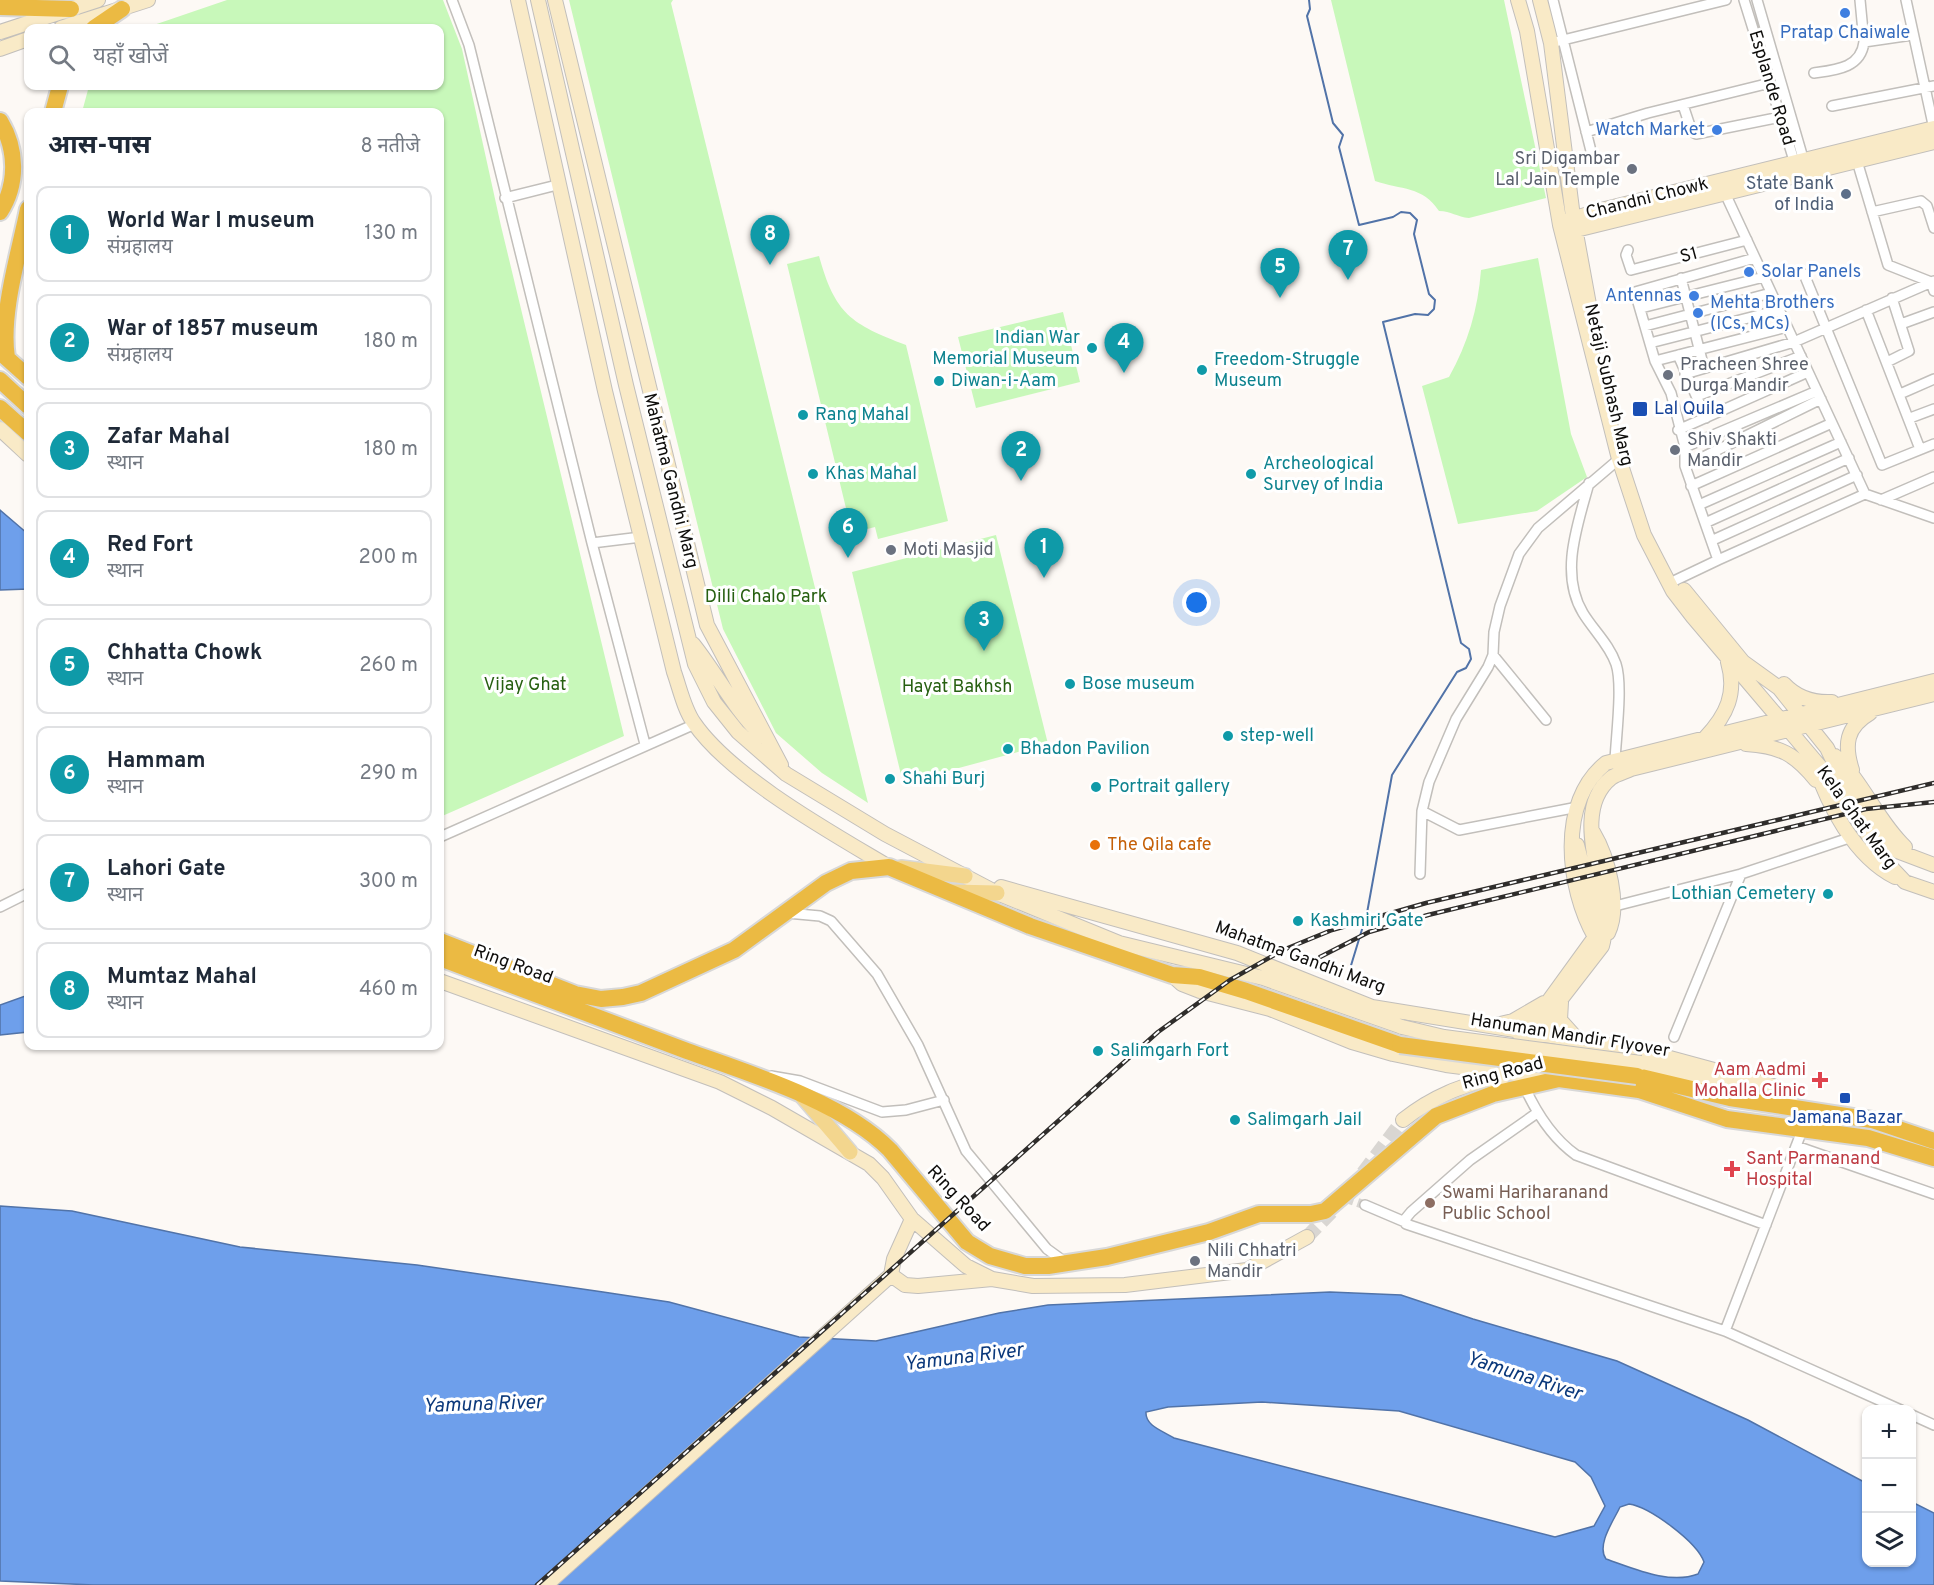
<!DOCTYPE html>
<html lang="hi">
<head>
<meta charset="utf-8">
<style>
	:root { --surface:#fff; --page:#f6f6f7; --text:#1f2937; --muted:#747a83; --line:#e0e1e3; --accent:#db2777 }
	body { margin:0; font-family:Overpass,"Noto Sans Devanagari",sans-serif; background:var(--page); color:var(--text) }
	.controls { position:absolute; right:18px; bottom:18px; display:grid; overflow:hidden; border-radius:12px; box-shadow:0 2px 4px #0004 }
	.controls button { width:54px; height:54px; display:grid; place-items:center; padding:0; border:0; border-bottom:2px solid var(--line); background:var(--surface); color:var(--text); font:30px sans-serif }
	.you { position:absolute; left:1197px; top:603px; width:21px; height:21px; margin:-15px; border:4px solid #fff; border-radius:50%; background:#1a73e8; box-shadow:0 0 0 9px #1a73e833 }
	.badge { display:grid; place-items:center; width:39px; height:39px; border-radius:50%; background:var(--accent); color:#fff; font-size:20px; font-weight:700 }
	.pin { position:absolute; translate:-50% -50px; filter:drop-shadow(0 2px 3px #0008) }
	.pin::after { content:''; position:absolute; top:32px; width:21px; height:18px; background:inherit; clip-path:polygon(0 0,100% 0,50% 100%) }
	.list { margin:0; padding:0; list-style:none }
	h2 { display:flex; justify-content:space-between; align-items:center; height:78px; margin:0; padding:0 24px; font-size:26px }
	h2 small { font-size:20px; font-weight:400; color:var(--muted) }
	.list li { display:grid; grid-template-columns:39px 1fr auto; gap:18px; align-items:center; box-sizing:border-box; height:96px; margin:0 12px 12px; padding:0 12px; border:2px solid var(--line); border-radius:12px }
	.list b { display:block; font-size:22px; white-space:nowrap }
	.list p { margin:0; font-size:20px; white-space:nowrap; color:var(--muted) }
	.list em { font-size:20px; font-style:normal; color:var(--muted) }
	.icon { flex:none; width:33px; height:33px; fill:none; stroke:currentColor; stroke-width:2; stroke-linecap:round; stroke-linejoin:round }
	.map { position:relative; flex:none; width:1934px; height:1585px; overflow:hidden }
	.search { position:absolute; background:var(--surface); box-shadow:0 2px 4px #0004; left:24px; top:24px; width:420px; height:66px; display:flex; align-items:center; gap:15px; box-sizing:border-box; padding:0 21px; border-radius:12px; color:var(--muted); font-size:22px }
	.panel { position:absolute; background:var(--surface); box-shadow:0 2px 4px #0004; left:24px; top:108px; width:420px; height:942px; border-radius:12px }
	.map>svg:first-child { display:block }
	.green { fill:#c8f8ba }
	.water { fill:#6e9feb; stroke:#5173a8; stroke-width:1.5; fill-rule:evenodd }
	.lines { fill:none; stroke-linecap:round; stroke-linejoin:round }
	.stream { stroke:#5173a8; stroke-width:2 }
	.street-tunnel { stroke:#d9d6d2; stroke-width:9; stroke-dasharray:9 4.5; stroke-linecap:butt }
	.secondary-tunnel { stroke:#d9d6d2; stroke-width:14; stroke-dasharray:14 7; stroke-linecap:butt }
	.street-casing { stroke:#c2bfbb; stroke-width:12 }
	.secondary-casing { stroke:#c2bfbb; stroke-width:16 }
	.primary-casing { stroke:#d8d8d8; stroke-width:18 }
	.highway-casing { stroke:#d8d8d8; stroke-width:20 }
	.street { stroke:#fff; stroke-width:9 }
	.secondary { stroke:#f9eac7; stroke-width:14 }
	.primary { stroke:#f3d68e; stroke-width:15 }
	.highway { stroke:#ebba43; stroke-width:16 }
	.rail-casing { stroke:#2f2d2b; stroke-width:4.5 }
	.rail { stroke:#fff; stroke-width:2; stroke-dasharray:7; stroke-linecap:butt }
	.secondary-bridge-casing { stroke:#c2bfbb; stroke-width:16; stroke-linecap:butt }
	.highway-bridge-casing { stroke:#d8d8d8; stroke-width:20; stroke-linecap:butt }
	.secondary-bridge { stroke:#f9eac7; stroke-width:14 }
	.highway-bridge { stroke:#ebba43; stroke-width:16 }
	.shop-dot { fill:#3f7fe0; stroke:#fff; stroke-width:2 }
	.worship-dot { fill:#6b7280; stroke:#fff; stroke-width:2 }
	.service-dot { fill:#5c6f8a; stroke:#fff; stroke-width:2 }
	.culture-dot { fill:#0f9aa8; stroke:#fff; stroke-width:2 }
	.transit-dot { fill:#1a4fb4; stroke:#fff; stroke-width:2 }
	.food-dot { fill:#e8710a; stroke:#fff; stroke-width:2 }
	.health-dot { fill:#e0444e; stroke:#fff; stroke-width:2 }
	.education-dot { fill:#8d6e63; stroke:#fff; stroke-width:2 }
	.labels { text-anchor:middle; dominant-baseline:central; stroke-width:6; stroke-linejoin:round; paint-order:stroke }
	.shop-label { font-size:18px; fill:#366cbe; stroke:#fff; text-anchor:end }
	.street-label { font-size:18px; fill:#0e0d0b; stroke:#fff }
	.worship-label { font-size:18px; fill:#5b616d; stroke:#fff; text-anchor:start }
	.service-label { font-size:18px; fill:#4e5e75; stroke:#fff; text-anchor:end }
	.culture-label { font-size:18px; fill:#0d838f; stroke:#fff; text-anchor:start }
	.transit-label { font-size:18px; fill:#164399; stroke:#fff; text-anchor:start }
	.park-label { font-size:18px; fill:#276011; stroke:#fff }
	.food-label { font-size:18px; fill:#c56008; stroke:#fff; text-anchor:start }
	.health-label { font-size:18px; fill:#be3a42; stroke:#fff; text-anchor:end }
	.education-label { font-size:18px; fill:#785e54; stroke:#fff; text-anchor:start }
	.water-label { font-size:20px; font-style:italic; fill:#0a387b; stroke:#fff }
</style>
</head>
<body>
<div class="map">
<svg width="1934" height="1585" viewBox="0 0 1934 1585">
	<rect width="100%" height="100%" fill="#fdf9f5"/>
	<path class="green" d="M227,0H443L462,49L501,226L624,736L440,817V112H82L89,86H440V28H145Z
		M569,0H673L671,3L868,803L822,773L776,733L723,629Z
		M1331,0H1504L1546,198L1469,218C1457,217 1451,211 1439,211C1423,186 1401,190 1375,181Z
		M819,256C835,314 851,324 906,345L948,521L878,539L875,527L852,533L787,264Z
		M1538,258L1571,434L1587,477L1537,511L1458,524L1422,386L1449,377C1468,343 1478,309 1481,270Z
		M1063,312L1080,382L976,408L958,337Z
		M996,535L1048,744L903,783L852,572Z"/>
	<path class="water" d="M0,510L28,534V589L0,590Z
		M28,995V1032L0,1035V1005Z
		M0,1206L72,1211L240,1247L417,1265L603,1292L669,1302L799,1337L876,1341L999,1313L1048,1305L1330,1292L1401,1295L1473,1319L1617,1361L1748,1420L1866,1483V1562H1912V1502L1934,1513V1585H94L0,1581ZM1262,1402L1399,1411L1575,1462L1591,1477L1605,1506L1594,1526L1555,1537L1174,1438C1163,1431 1145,1426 1146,1412L1168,1407ZM1629,1504C1650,1507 1697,1542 1704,1562L1698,1574C1669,1585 1633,1568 1606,1559C1596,1545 1614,1520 1620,1507Z"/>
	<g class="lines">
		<path class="stream" d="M1309,0L1310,9L1307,16L1333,123L1343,135L1339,147L1359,225L1393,217L1401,212L1410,213L1417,220L1414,234L1429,294L1435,300L1434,309L1428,315L1415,314L1383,322L1461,643L1469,649L1471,659L1466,668L1457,672L1392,775L1367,913L1349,972"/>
		<path class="street-tunnel" d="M1345,1198L1365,1205"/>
		<path class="secondary-tunnel" d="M1363,1173L1403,1120
			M1307,1237L1336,1207"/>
		<g class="street-casing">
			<path id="street" d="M452,0L469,45L592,543L645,744
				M1553,0L1592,155
				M1744,0L1796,167
				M1757,0L1805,165
				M1860,0L1864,42
				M1906,0L1934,129
				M1551,43L1726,0
				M1814,73C1836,70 1861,68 1864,42L1912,35
				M1683,105L1692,132L1696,134L1781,117
				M1832,106L1934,86
				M1586,132L1648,113L1770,83
				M1857,161L1888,265L1931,282L1934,291
				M1723,189L1865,494
				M505,198L557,185
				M1872,212L1921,201L1927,206L1934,228
				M1628,250L1626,255L1631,270L1747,240
				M1755,258L1635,292L1655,361L1671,393L1685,447V466L1718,560L1865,494
				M1804,274L1882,465L1934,444
				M1681,278L1704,368
				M1641,308L1764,277
				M1866,310L1920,449
				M1901,324L1934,312
				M1645,326L1771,293
				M1650,343L1779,310
				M1678,355L1706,418
				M1655,361L1787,327
				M1887,362L1909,351L1892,298
				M1685,374L1794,342L1934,281
				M1900,394L1934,379
				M1697,396L1801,356
				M1910,418L1934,409
				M1678,430L1808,372
				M1685,447L1817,391
				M1685,466L1821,399
				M1589,483C1578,524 1559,573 1583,613C1594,631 1609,644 1616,664C1623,685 1616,736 1615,761
				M1691,486L1832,423
				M1865,494L1934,518
				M1881,500L1934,477
				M1701,504L1841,442
				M1705,523L1849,458
				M1713,540L1857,475
				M592,543L641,537
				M1676,580L1718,560
				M1493,655L1546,720
				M1422,811L1459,830L1578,807
				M440,837L695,724
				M1420,874L1422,811L1429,782L1456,719L1488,667L1493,655L1494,632L1500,606L1519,554L1538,528L1619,459
				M1615,906L1741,874L1852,837
				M0,907L28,893
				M787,913L820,916L831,921L877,974L918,1045L966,1151L1047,1249L1065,1262
				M1674,1037L1741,874
				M771,1076L800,1081L882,1112L906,1110L944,1100
				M1525,1088C1537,1114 1552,1138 1576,1155L1766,1225
				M1537,1113L1470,1160L1411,1212L1406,1218V1224L1725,1331L1901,1410
				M1796,1146L1934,1194
				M1365,1205L1405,1222
				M1725,1331L1803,1128
				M1912,1415L1934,1425"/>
		</g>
		<g class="secondary-casing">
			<path id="secondary" d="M518,0L605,391L674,672C680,689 684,709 694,723C731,777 832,833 889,867
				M538,0L626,385L695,664L714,702L738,732L786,774L885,834L997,893L1119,943L1263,978L1402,1027
				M555,0L707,625L781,765
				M1518,0L1527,31L1560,225L1619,459L1644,535L1673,591L1693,617L1833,782L1887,863L1905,882L1934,892
				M1540,0L1551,43L1573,217L1590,310
				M61,28L148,0
				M0,32L98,0
				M0,49L28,39
				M1567,221L1597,211L1934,128
				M1568,228L1576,230L1934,142
				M0,429L28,455
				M1684,590L1743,662L1779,688L1827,748L1842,779L1879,832L1897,851L1934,865
				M693,644C717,674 734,709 762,736
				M1784,684C1797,698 1813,703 1832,702
				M1705,738C1727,715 1737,693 1728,662
				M1746,744C1780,746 1795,754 1816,780
				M1835,756C1863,782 1877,820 1905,847
				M1814,763C1828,805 1854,856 1895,877
				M1852,770C1844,745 1846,727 1870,713
				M1593,832C1608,857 1621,906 1608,933
				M1001,887L1237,953L1372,1007L1644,1051L1773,1086L1794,1106
				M1595,937C1567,888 1557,802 1606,763L1934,681
				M1172,975L1182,984L1200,991L1270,1009L1352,1042L1393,1054L1446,1065L1548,1078
				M440,981L720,1082L772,1108L869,1164L883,1178L912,1219L966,1266L992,1279
				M1561,1002L1560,1020L1578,1040
				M1496,1025L1513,1021L1544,1003
				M1520,1035L1532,1024L1595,937V914L1577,845
				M1536,1040L1561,999L1602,946C1616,899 1565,815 1611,778C1616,774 1625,772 1631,769L1934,694
				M1641,1063L1734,1087L1759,1100
				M1493,1094L1504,1074L1523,1054
				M1403,1120C1437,1093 1464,1086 1504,1074
				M912,1219L894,1259L891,1275L905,1285L918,1286L992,1279L1033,1286L1125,1285L1247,1270L1307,1237
				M546,1585L891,1275"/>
		</g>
		<g class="primary-casing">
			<path id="primary" d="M901,868L965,876
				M951,892L997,893
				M803,1097L850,1152"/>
		</g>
		<g class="highway-casing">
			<path id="highway" d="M0,7L71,9
				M94,28L122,9
				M53,112L60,86
				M0,121C17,149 18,184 0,212
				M0,352L28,377
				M7,358C0,314 19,254 28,209
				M0,380L28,406
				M0,408L28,433
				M440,941L575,994L601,999L623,997L641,993L734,950L826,883L851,871L889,867L1030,926L1172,975L1199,977L1246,991L1400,1045
				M440,958C522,989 605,1020 687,1051C751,1074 843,1102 890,1150L967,1242L990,1256L1025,1266H1048L1107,1257L1209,1232L1259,1214H1311L1325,1211L1436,1116L1493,1094L1559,1079L1639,1090L1727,1119L1868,1138L1934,1158
				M1637,1076L1730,1098L1872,1120L1934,1141"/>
		</g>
		<use href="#street" class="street"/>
		<use href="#secondary" class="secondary"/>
		<use href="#primary" class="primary"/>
		<use href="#highway" class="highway"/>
		<g class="rail-casing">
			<path id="rail" d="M1320,957L1369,932L1428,915L1866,809L1934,802
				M537,1585L1158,1032L1230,980L1283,950L1332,930L1426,903L1934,783"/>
		</g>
		<use href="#rail" class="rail"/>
		<g class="secondary-bridge-casing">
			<path id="secondary-bridge" d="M1402,1027L1444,1037L1641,1063"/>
		</g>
		<g class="highway-bridge-casing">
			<path id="highway-bridge" d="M1400,1045L1637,1076"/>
		</g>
		<use href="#secondary-bridge" class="secondary-bridge"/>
		<use href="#highway-bridge" class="highway-bridge"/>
	</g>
	<g class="shop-dot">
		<circle cx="1845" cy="13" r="6"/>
		<circle cx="1717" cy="130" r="6"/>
		<circle cx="1749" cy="272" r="6"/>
		<circle cx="1694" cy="296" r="6"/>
		<circle cx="1698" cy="313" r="6"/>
	</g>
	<g class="worship-dot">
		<circle cx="1632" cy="169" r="6"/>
		<circle cx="1668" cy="375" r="6"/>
		<circle cx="1675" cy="450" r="6"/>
		<circle cx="891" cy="550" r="6"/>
		<circle cx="1195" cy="1261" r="6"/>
	</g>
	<circle class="service-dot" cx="1846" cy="194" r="6"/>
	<g class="culture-dot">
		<circle cx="1092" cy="348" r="6"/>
		<circle cx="1202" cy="370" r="6"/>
		<circle cx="939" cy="381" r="6"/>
		<circle cx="803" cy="415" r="6"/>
		<circle cx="813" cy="474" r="6"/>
		<circle cx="1251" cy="474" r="6"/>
		<circle cx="1070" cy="684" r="6"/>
		<circle cx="1228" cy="736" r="6"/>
		<circle cx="1008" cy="749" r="6"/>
		<circle cx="890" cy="779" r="6"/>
		<circle cx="1096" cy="787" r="6"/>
		<circle cx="1828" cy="894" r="6"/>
		<circle cx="1298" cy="921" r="6"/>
		<circle cx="1098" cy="1051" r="6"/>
		<circle cx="1235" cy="1120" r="6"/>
	</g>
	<g class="transit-dot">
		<rect x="1632" y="401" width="16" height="16" rx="3"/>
		<rect x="1839" y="1092" width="12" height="12" rx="3"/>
	</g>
	<circle class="food-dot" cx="1095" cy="845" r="6"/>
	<g class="health-dot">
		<path d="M1817 1071h6v6h6v6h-6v6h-6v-6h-6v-6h6z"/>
		<path d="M1729 1160h6v6h6v6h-6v6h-6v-6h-6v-6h6z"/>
	</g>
	<circle class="education-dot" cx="1430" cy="1203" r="6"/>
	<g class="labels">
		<g class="shop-label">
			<text x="1845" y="33" text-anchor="middle">Pratap Chaiwale</text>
			<text x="1705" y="130">Watch Market</text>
			<text x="1761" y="272" text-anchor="start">Solar Panels</text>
			<text x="1682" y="296">Antennas</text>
			<text x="1710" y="303" text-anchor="start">Mehta Brothers<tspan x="1710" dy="21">(ICs, MCs)</tspan></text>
		</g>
		<g class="street-label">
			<text transform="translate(1771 88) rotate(73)">Esplande Road</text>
			<text transform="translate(1647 199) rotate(-14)">Chandni Chowk</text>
			<text transform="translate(1689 256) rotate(-15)">S1</text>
			<text transform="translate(1608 385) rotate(77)">Netaji Subhash Marg</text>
			<text transform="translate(670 481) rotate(76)">Mahatma Gandhi Marg</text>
			<text transform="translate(1856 818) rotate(54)">Kela Ghat Marg</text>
			<text transform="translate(1300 958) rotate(20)">Mahatma Gandhi Marg</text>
			<text transform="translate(513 965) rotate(20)">Ring Road</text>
			<text transform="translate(1570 1036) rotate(9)">Hanuman Mandir Flyover</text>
			<text transform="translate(1503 1074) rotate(-15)">Ring Road</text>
			<text transform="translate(958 1199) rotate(47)">Ring Road</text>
		</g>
		<g class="worship-label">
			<text x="1620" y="159" text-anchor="end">Sri Digambar<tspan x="1620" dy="21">Lal Jain Temple</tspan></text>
			<text x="1680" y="365">Pracheen Shree<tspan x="1680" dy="21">Durga Mandir</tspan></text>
			<text x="1687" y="440">Shiv Shakti<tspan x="1687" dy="21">Mandir</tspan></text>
			<text x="903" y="550">Moti Masjid</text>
			<text x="1207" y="1251">Nili Chhatri<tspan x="1207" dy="21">Mandir</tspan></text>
		</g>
		<g class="service-label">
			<text x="1834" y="184">State Bank<tspan x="1834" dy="21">of India</tspan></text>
		</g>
		<g class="culture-label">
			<text x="1080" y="338" text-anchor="end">Indian War<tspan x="1080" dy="21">Memorial Museum</tspan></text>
			<text x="1214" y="360">Freedom-Struggle<tspan x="1214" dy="21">Museum</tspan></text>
			<text x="951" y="381">Diwan-i-Aam</text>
			<text x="815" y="415">Rang Mahal</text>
			<text x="1263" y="464">Archeological<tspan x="1263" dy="21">Survey of India</tspan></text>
			<text x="825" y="474">Khas Mahal</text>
			<text x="1082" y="684">Bose museum</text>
			<text x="1240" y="736">step-well</text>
			<text x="1020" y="749">Bhadon Pavilion</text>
			<text x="902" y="779">Shahi Burj</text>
			<text x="1108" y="787">Portrait gallery</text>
			<text x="1816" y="894" text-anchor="end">Lothian Cemetery</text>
			<text x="1310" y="921">Kashmiri Gate</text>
			<text x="1110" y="1051">Salimgarh Fort</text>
			<text x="1247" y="1120">Salimgarh Jail</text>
		</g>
		<g class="transit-label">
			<text x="1654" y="409">Lal Quila</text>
			<text x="1845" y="1118" text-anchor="middle">Jamana Bazar</text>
		</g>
		<g class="park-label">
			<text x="766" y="597">Dilli Chalo Park</text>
			<text x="525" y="685">Vijay Ghat</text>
			<text x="957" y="687">Hayat Bakhsh</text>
		</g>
		<g class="food-label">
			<text x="1107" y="845">The Qila cafe</text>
		</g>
		<g class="health-label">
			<text x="1806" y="1070">Aam Aadmi<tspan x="1806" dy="21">Mohalla Clinic</tspan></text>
			<text x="1746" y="1159" text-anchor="start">Sant Parmanand<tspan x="1746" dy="21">Hospital</tspan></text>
		</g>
		<g class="education-label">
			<text x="1442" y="1193">Swami Hariharanand<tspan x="1442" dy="21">Public School</tspan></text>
		</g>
		<g class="water-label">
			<text transform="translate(964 1358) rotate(-7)">Yamuna River</text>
			<text transform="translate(1524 1377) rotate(18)">Yamuna River</text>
			<text transform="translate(483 1405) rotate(-2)">Yamuna River</text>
		</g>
	</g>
</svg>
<div class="controls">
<button>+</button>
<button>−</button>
<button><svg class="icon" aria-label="layers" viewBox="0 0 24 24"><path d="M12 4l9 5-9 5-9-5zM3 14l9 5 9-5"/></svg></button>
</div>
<div class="you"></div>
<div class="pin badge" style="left:1044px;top:578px;background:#0f9aa8">1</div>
<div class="pin badge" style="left:1021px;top:481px;background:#0f9aa8">2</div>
<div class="pin badge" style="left:984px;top:651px;background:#0f9aa8">3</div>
<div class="pin badge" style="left:1124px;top:373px;background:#0f9aa8">4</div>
<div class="pin badge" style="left:1280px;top:298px;background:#0f9aa8">5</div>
<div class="pin badge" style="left:848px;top:558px;background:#0f9aa8">6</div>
<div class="pin badge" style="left:1348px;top:280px;background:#0f9aa8">7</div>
<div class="pin badge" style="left:770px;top:265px;background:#0f9aa8">8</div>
<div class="search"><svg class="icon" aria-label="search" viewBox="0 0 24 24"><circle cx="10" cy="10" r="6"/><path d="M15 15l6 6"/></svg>यहाँ खोजें</div>
<section class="panel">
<h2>आस-पास<small>8 नतीजे</small></h2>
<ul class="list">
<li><span class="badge" style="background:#0f9aa8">1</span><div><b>World War I museum</b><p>संग्रहालय</p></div><em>130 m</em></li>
<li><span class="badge" style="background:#0f9aa8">2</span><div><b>War of 1857 museum</b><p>संग्रहालय</p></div><em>180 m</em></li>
<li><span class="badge" style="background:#0f9aa8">3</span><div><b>Zafar Mahal</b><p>स्थान</p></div><em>180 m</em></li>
<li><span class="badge" style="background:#0f9aa8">4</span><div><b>Red Fort</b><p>स्थान</p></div><em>200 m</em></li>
<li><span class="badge" style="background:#0f9aa8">5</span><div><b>Chhatta Chowk</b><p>स्थान</p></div><em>260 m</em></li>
<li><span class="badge" style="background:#0f9aa8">6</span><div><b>Hammam</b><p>स्थान</p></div><em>290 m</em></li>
<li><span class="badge" style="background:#0f9aa8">7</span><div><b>Lahori Gate</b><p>स्थान</p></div><em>300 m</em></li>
<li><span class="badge" style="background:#0f9aa8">8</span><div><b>Mumtaz Mahal</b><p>स्थान</p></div><em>460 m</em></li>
</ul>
</section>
</div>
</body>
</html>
